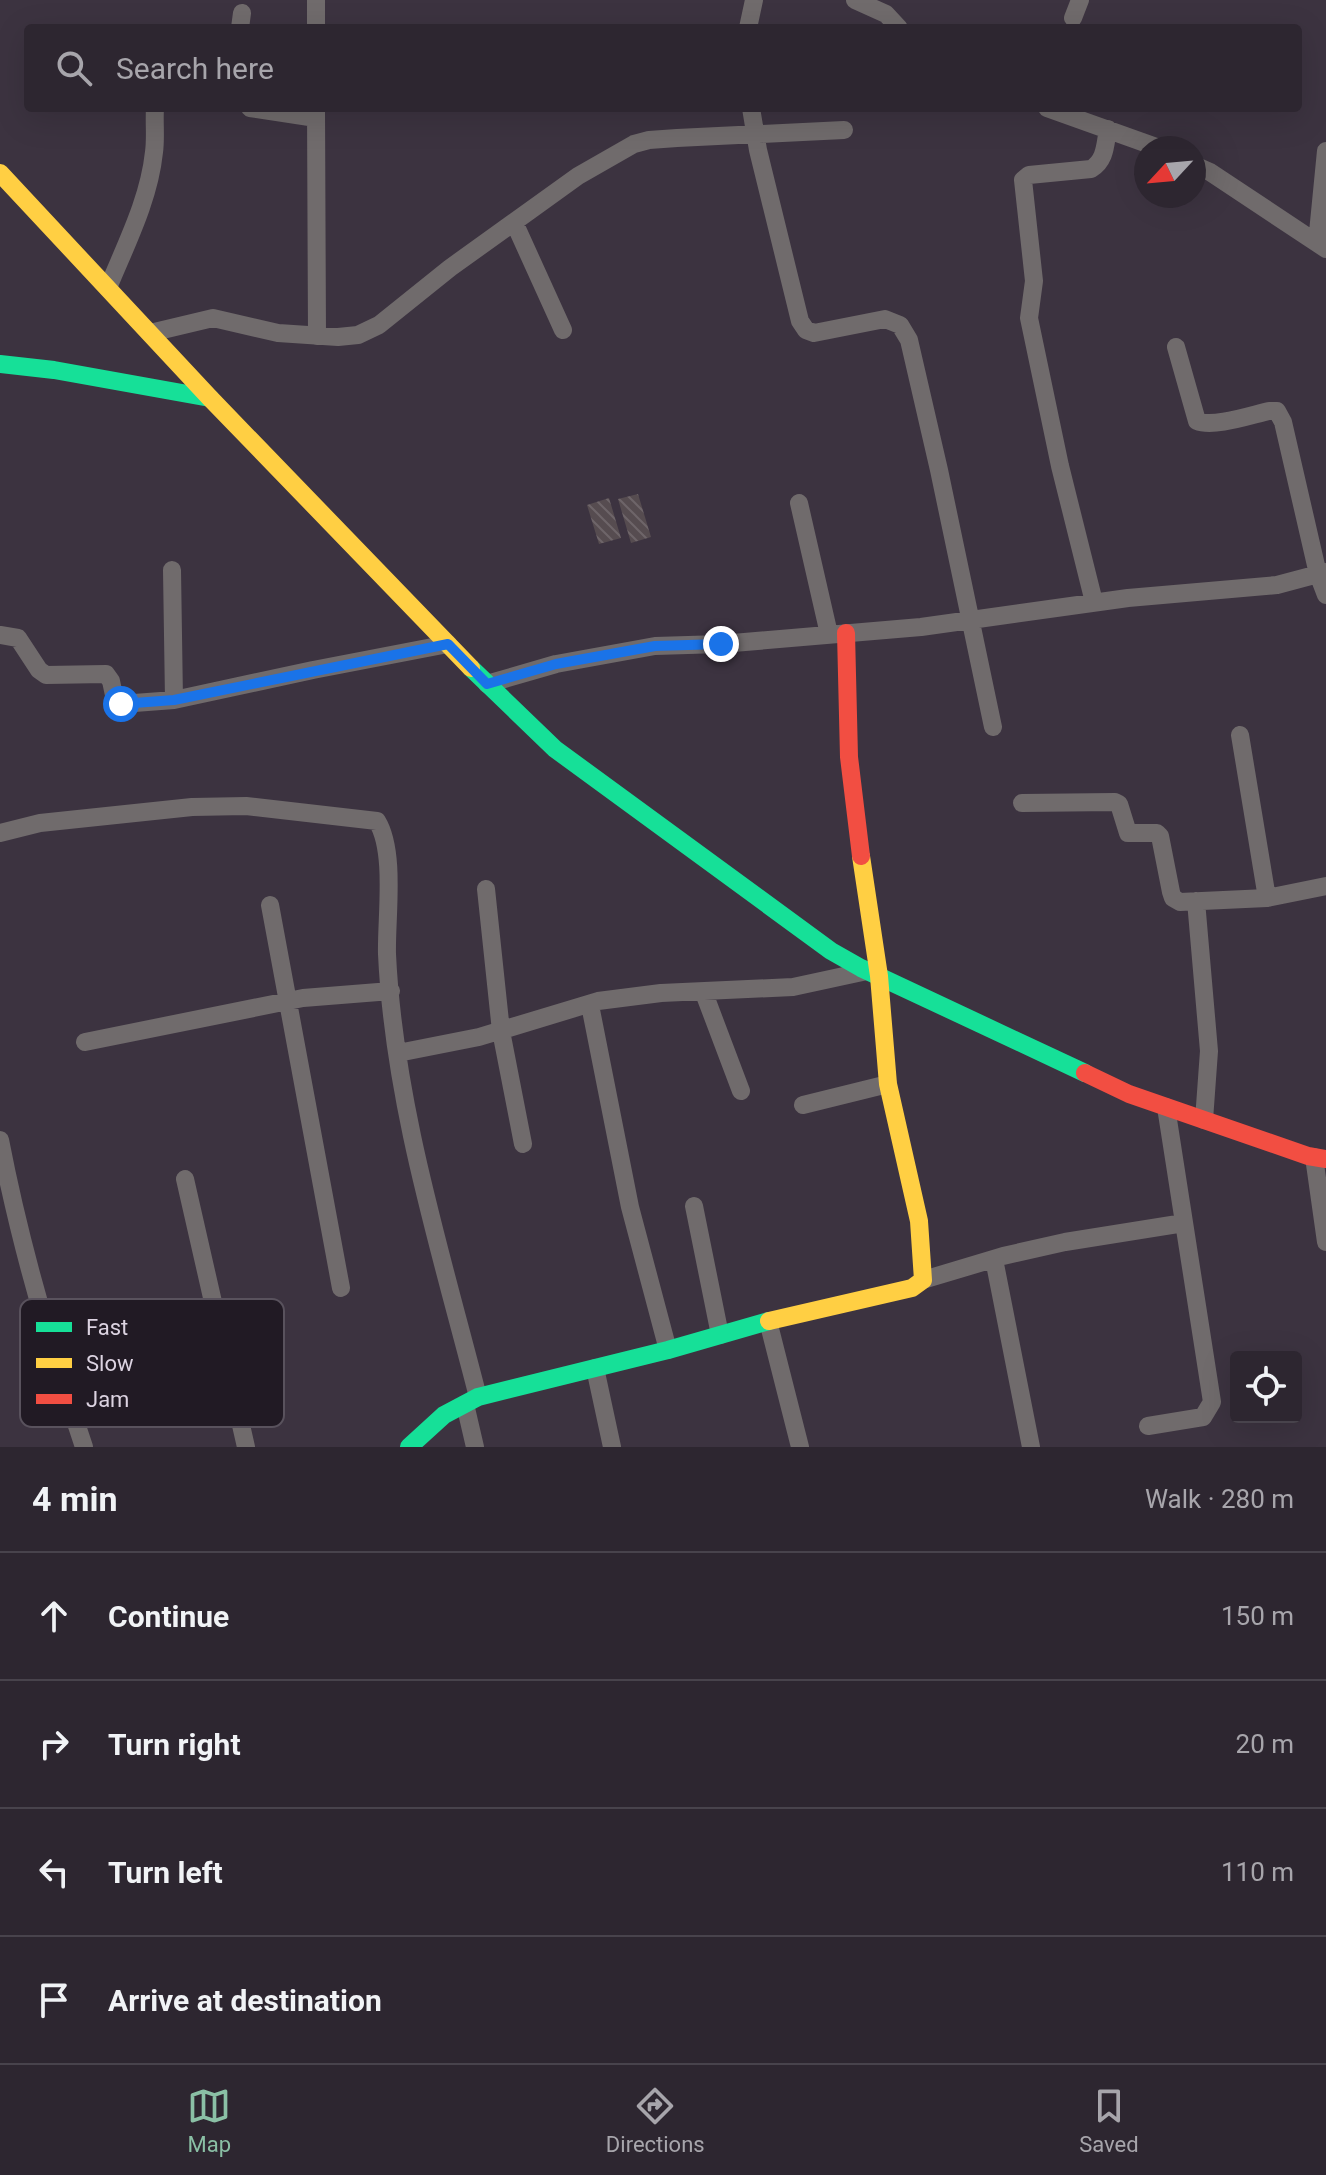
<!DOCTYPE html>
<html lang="en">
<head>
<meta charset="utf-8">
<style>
	:root { --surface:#2d2630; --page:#352e38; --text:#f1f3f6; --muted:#a7a5ab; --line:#48434c; --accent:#8abfa5 }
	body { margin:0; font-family:Roboto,sans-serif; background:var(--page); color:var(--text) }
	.controls { position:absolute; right:24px; bottom:24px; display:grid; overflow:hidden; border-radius:8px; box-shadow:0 8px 32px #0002 }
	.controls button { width:72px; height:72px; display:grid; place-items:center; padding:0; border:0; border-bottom:2px solid var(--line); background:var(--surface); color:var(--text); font:40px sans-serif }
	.compass { position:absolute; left:1134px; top:136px; width:72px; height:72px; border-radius:50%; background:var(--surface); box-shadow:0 8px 32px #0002; rotate:244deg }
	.stop { position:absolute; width:24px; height:24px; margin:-18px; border:6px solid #1a73e8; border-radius:50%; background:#fff }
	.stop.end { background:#1a73e8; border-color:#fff; box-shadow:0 2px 8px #0008 }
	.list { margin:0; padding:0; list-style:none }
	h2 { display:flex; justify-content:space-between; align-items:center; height:104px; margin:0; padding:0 32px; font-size:34px }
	h2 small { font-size:26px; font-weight:400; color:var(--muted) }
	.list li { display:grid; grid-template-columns:52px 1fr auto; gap:24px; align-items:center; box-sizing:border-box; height:128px; padding:0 32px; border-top:2px solid var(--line) }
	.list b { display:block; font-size:30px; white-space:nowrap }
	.list em { font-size:26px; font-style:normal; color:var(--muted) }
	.icon { flex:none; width:44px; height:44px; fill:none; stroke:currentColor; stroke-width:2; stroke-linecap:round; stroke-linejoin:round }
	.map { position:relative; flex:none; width:1326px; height:1447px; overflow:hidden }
	.search { position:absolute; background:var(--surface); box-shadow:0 8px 32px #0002; left:24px; right:24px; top:24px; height:88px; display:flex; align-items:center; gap:20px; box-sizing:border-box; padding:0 28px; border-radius:8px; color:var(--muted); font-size:30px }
	.sheet { height:616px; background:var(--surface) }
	nav { display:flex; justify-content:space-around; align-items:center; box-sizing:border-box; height:112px; border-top:2px solid var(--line); background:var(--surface); font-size:22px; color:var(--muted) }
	nav a { display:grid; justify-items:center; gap:4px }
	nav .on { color:var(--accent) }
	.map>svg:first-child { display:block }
	.building { fill:url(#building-back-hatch) }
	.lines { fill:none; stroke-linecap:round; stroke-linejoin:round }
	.street { stroke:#706b6c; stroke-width:18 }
	.fast { stroke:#16e098; stroke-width:18 }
	.slow { stroke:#ffcf43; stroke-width:18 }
	.jam { stroke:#f24e42; stroke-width:18 }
	.route { stroke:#1a73e8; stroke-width:10 }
	.key { fill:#211a24; stroke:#59525d; stroke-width:2 }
	.key-label { font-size:22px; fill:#dcd3e1 }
</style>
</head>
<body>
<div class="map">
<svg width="1326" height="1447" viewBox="0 0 1326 1447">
	<defs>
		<pattern id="building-back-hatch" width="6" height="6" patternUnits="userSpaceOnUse" patternTransform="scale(2)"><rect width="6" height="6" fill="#564c50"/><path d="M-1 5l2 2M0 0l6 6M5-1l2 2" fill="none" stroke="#6e6569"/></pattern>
	</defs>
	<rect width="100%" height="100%" fill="#3c3340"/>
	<path class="building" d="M638,494L651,537L631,543L618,499Z
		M609,498L621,538L599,544L587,505Z"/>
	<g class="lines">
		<path class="street" d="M855,0L886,14L899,28
			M1073,18L1080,0
			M240,28L242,13
			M316,28V0
			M748,28L754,0
			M250,108L316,118
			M316,108L317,336
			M751,108L758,150L800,321L806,330L814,333L885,319L900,325L909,340L939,470L993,727
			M1047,108L1159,148
			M1194,165L1210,172L1326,249
			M514,222L563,330
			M1317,243L1326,151
			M108,288C126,244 149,200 154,152C156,138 154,122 155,108
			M150,333L213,318L278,333L338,337L358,335L379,325L450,268L578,176L634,144L649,140L677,138L844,130
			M1176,347L1197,421C1213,428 1251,415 1269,411H1277L1283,422L1318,574L1326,595
			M799,503L829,634
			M172,570L174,700
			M1094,602L1060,466L1029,318L1034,281L1023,180L1029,175L1091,169C1106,160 1105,144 1108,129
			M0,635L18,638L39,670L46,675L106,674L111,681L115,700L121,704L174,700L313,670L448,644
			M487,684L556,664L655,646L721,644L921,627L1128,598L1277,585L1326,572
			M1240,735L1267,898
			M1022,803L1115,802L1119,804L1128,833H1157L1160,836L1171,892L1173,898L1180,902L1267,898L1326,886
			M0,833L40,823L192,807L246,806L377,821C396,852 386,918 387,954C394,1104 441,1252 478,1397
			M486,889L501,1031L523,1144
			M1196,901L1209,1051L1204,1120
			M270,905L341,1288
			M704,993L741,1091
			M590,1005L630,1207L668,1350
			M85,1042L303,998L391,991
			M398,1053L479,1037L598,1001L661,993L793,987L867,971
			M803,1105L888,1084
			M0,1140C20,1244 50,1347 84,1447
			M1314,1157L1326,1242
			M185,1179L246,1447
			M694,1206L720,1335
			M994,1259L1031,1447
			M923,1280L1003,1256L1065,1242L1184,1223
			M768,1321L800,1447
			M57,1362L221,1334
			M595,1368L612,1447
			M465,1404L475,1447
			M1148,1426L1203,1417L1212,1402L1166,1107"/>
		<path class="fast" d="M0,364L54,370L210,398
			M471,668L555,749L831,951L861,968L1085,1073
			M409,1447L444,1415L478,1397L668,1350L769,1321"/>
		<path class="slow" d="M0,173L210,398L471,668
			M769,1321L912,1288L923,1280L919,1221L888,1084L879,976L861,856"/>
		<path class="jam" d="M846,633L849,757L861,856
			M1085,1073L1129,1094L1308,1156L1326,1159"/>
	</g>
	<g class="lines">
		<path class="route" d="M121,704L174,700L448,644L487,684L556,664L655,646L721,644"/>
	</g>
	<rect x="20" y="1299" width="264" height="128" rx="12" class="key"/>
	<rect x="36" y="1322" width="36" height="10" fill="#16e098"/>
	<rect x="36" y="1358" width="36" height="10" fill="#ffcf43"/>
	<rect x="36" y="1394" width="36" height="10" fill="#f24e42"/>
	<g class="key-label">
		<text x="86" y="1335">Fast</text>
		<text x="86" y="1371">Slow</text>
		<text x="86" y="1407">Jam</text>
	</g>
</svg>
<div class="controls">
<button><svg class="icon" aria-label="locate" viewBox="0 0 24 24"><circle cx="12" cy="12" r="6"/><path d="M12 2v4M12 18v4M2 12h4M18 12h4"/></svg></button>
</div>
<svg class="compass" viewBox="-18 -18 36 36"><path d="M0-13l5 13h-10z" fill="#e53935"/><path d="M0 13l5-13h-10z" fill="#a7a5ab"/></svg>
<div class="stop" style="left:121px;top:704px"></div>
<div class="stop end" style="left:721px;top:644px"></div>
<div class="search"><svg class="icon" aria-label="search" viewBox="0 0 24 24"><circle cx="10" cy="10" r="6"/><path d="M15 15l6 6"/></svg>Search here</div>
</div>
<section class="sheet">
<h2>4 min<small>Walk · 280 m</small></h2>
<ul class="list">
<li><svg class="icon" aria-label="ahead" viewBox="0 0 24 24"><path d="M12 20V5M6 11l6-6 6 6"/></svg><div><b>Continue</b></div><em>150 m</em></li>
<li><svg class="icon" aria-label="right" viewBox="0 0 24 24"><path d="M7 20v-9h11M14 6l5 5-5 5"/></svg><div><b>Turn right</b></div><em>20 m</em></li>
<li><svg class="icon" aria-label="left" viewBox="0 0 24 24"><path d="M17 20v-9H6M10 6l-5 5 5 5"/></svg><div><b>Turn left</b></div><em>110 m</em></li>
<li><svg class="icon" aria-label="arrive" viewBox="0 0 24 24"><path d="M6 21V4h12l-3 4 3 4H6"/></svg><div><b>Arrive at destination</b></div></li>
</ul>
</section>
<nav>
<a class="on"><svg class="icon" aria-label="map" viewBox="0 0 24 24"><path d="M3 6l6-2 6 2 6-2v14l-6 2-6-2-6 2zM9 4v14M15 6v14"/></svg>Map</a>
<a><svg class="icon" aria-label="directions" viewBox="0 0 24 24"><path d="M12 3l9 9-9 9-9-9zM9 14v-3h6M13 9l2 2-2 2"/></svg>Directions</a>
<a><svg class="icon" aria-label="saved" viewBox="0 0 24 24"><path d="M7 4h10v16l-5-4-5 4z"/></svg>Saved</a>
</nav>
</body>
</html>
